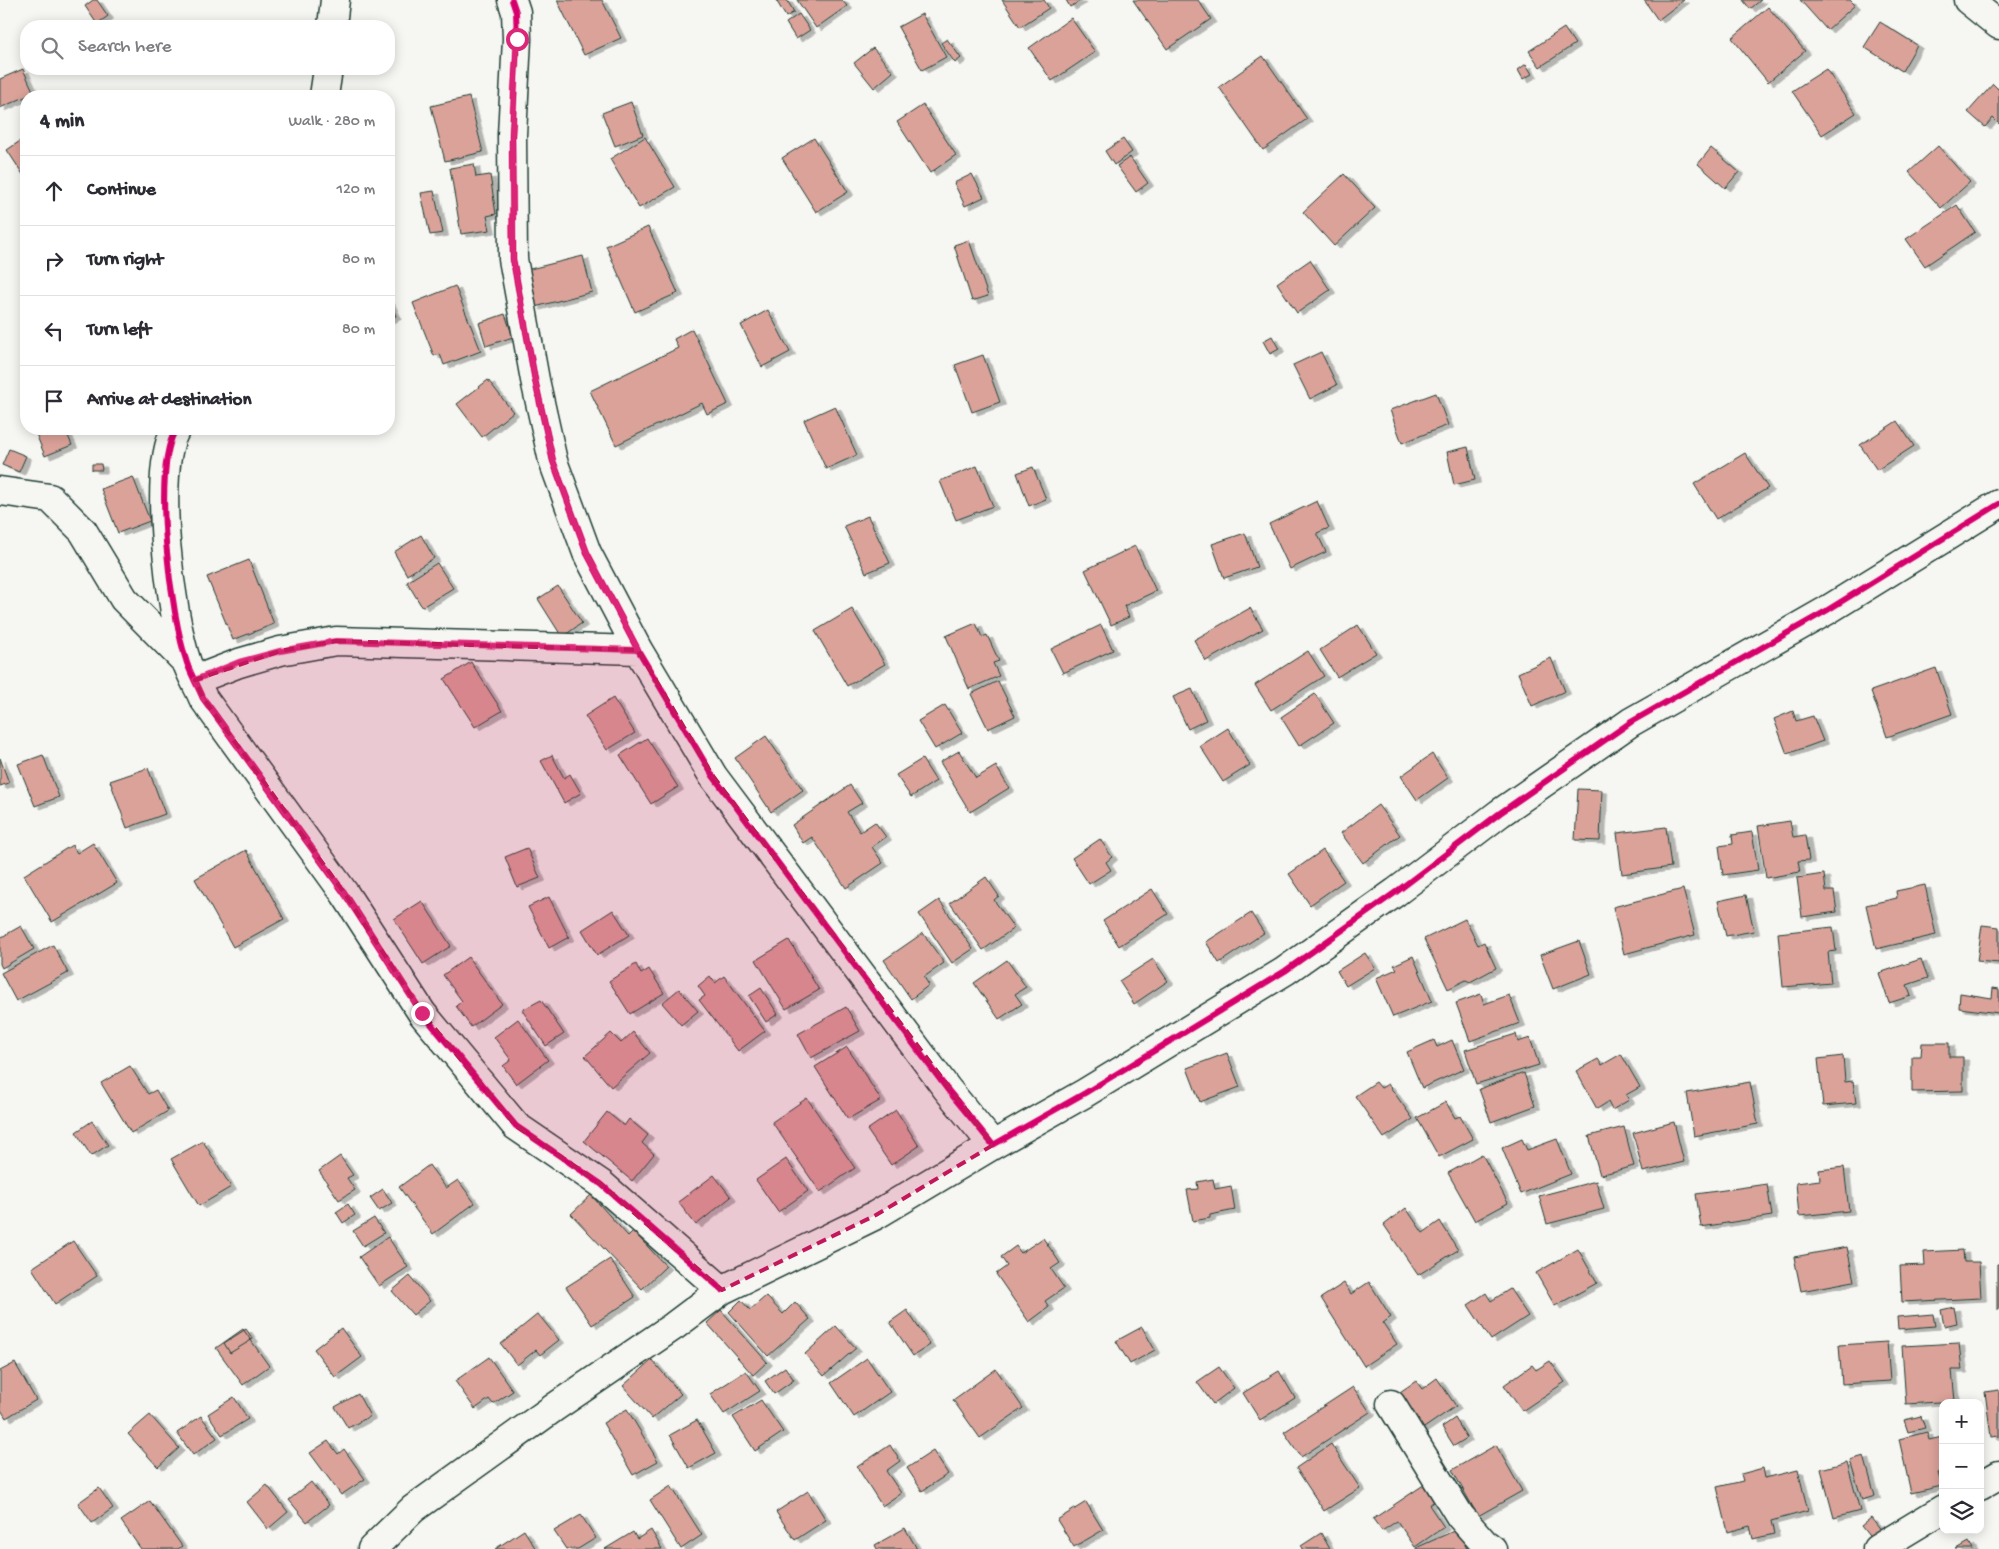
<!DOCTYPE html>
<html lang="en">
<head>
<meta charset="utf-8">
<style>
	:root { --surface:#fff; --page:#f7f7f7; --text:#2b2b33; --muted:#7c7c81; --line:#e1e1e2 }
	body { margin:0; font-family:"Gochi Hand",sans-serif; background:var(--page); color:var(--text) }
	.controls { position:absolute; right:15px; bottom:15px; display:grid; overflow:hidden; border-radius:10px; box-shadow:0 2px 12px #0003 }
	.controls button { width:45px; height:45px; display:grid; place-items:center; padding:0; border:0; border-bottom:1px solid var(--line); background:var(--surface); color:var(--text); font:25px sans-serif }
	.stop { position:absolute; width:15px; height:15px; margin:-11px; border:4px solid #db2777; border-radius:50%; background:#fff }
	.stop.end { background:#db2777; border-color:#fff; box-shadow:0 1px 5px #0008 }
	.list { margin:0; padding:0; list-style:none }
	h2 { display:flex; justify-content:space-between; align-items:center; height:65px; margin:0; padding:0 20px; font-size:21px }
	h2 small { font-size:16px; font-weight:400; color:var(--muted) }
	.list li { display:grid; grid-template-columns:32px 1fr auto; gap:15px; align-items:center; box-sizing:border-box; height:70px; padding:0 20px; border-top:1px solid var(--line) }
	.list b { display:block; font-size:19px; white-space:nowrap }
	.list em { font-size:16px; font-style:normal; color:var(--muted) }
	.icon { flex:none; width:28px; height:28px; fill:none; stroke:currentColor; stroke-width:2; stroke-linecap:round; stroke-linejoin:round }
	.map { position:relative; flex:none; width:1999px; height:1549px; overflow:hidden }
	.search { position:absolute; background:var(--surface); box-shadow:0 2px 12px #0003; left:20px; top:20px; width:375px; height:55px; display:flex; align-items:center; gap:12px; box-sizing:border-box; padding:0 18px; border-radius:20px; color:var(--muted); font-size:19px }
	.panel { position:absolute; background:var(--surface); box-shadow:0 2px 12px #0003; left:20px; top:90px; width:375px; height:345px; border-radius:20px }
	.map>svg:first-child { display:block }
	.building { fill:#dba299; stroke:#1f3d34; filter:url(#shadow) }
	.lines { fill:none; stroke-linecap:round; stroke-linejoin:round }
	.minor-casing { stroke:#1f3d34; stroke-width:31 }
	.minor { stroke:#f6f6f2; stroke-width:28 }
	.cycleway-casing { stroke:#f6f6f2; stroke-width:9 }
	.cycleway { stroke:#d6006c; stroke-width:6 }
	.route { stroke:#db2777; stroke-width:6 }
	.marked { fill:#c2185b; fill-opacity:0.2; stroke:#c2185b; stroke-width:4; stroke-dasharray:10 6; stroke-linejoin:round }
</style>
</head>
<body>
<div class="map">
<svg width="1999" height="1549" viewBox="0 0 1999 1549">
	<defs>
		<filter id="shadow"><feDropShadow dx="5.5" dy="3" stdDeviation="0" flood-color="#0004"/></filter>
	</defs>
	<rect width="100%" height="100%" fill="#f6f6f2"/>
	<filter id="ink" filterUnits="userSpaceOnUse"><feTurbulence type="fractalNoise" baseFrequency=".02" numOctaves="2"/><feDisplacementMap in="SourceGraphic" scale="10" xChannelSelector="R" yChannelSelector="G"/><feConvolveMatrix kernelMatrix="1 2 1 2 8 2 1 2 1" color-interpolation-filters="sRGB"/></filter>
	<g filter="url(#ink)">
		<path class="building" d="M93,0H97L108,16L97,24L85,6Z
			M557,0H602L621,38L584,55Z
			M776,0H787L794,12L786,17Z
			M797,0H842L847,6L816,28Z
			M1002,0H1044L1049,8L1020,27Z
			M1066,0H1082L1070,7Z
			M1133,0H1198L1211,19L1167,49Z
			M1644,0H1684L1658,20Z
			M1743,0H1761L1750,9Z
			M1800,0H1850L1855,5L1827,30Z
			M1768,7L1805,51L1768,82L1732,38Z
			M799,14L810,30L796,39L786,23Z
			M922,14L946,57L922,70L898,27Z
			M1071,18L1095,52L1052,81L1029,48Z
			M1880,22L1917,45L1902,71L1864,47Z
			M1564,28L1575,44L1540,67L1529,51Z
			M947,39L961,58L955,63L941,43Z
			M873,48L893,72L874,88L854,63Z
			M1263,56L1307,119L1263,150L1219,87Z
			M1526,64L1532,74L1523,79L1518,70Z
			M23,69L34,93L0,108V79Z
			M1826,69L1856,113L1822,135L1792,91Z
			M1993,84L1999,90V124L1993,118L1985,127L1968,112Z
			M469,97L483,152L445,161L431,106Z
			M631,102L643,135L615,146L602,113Z
			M923,105L956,155L930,173L897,122Z
			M26,137V179L7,150Z
			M645,137L675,187L639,208L610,159Z
			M814,138L848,192L816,212L782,158Z
			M1123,139L1132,152L1114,165L1105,151Z
			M1938,146L1970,182L1941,208L1909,172Z
			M1711,148L1739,172L1725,188L1698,164Z
			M1130,157L1148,183L1136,192L1117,166Z
			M474,164L476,177L490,175L496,214L487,216L490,230L461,234L450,168Z
			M972,174L984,197L965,206L954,183Z
			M1344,174L1375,208L1334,246L1303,212Z
			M434,191L443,233L430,235L421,193Z
			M1957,205L1975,232L1925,266L1906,239Z
			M648,227L678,293L635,312L606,246Z
			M969,240L988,296L972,301L954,245Z
			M583,256L592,292L535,307L526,270Z
			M1310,260L1330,290L1297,313L1277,283Z
			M455,286L481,351L444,365L440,354L434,356L413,303Z
			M389,301L396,316L389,320Z
			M768,310L790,352L762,367L741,325Z
			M505,314L513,337L486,346L479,323Z
			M692,329L728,404L707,414L702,403L616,445L590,391L678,348L674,339Z
			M1272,336L1279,349L1270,354L1263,341Z
			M1321,352L1337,385L1310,399L1293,365Z
			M983,355L1000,402L972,412L955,365Z
			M26,358V369L22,366Z
			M488,380L513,412L482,437L457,404Z
			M1436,393L1448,425L1402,443L1390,410Z
			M835,406L857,455L826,469L804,420Z
			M1897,421L1914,446L1877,470L1860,445Z
			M34,429H65L72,445L45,456Z
			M1468,447L1475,480L1454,485L1447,452Z
			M9,449L26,456L19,472L2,465Z
			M1745,453L1768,488L1716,519L1694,484Z
			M92,464H101L102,470H92Z
			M977,466L993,506L956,520L940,481Z
			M1033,467L1046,499L1029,506L1017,473Z
			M133,477L150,521L118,533L101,489Z
			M1317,501L1329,528L1317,533L1326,552L1290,569L1269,524Z
			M868,516L890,563L866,573L844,526Z
			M1245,533L1257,567L1224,578L1212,544Z
			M421,535L434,558L407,575L394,552Z
			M1135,546L1156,591L1124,606L1129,617L1111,625L1085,570Z
			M249,560L274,624L233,640L207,577Z
			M437,563L453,588L422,607L407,582Z
			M558,586L582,623L562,637L538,599Z
			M1250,608L1263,629L1206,661L1194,640Z
			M852,609L885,664L847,686L815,631Z
			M976,623L982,637L987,635L999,661L993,663L999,676L969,689L946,636Z
			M1101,625L1113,650L1063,673L1051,649Z
			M1358,625L1376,653L1337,677L1320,650Z
			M1308,651L1324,676L1271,710L1255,685Z
			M1551,658L1565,691L1532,706L1518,673Z
			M471,662L502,711L475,727L444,679Z
			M1936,668L1952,714L1887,737L1871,691Z
			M998,681L1015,716L988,729L971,694Z
			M1192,689L1206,720L1188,729L1173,697Z
			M1315,694L1334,723L1299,746L1281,717Z
			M613,698L635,733L607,750L585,716Z
			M945,705L962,733L935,749L918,721Z
			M1793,711L1796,721L1813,716L1823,741L1787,754L1774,719Z
			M1228,728L1250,765L1223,782L1200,746Z
			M766,736L803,790L771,812L735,758Z
			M647,738L678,787L651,804L620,755Z
			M959,751L976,778L996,766L1009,788L970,812L940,762Z
			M1432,754L1448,778L1417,800L1401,776Z
			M43,755L59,797L35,806L18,764Z
			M552,755L564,778L570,774L581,793L564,803L541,761Z
			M0,758L9,783L0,786Z
			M922,759L936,781L911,797L896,775Z
			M148,768L165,814L127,828L110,781Z
			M850,785L862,803L847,812L860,832L875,822L886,837L872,847L883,863L846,888L812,837L803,843L792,825Z
			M1578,789L1602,790L1600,841L1575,840Z
			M1378,805L1400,835L1363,863L1341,833Z
			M1790,821L1793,837L1805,835L1809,860L1798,861L1800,872L1766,878L1758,826Z
			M1666,827L1671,867L1622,874L1617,833Z
			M1752,832L1758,870L1723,875L1719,846L1733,844L1732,835Z
			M1100,839L1112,857L1106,862L1111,870L1089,884L1072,858Z
			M93,843L117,883L52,922L24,875L72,845L77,853Z
			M527,848L540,878L517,887L505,857Z
			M246,850L284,919L233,947L195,879Z
			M1323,850L1344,881L1310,905L1289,874Z
			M1824,874L1826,891H1834L1837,912L1802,917L1797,878Z
			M986,877L999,896L994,900L1014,928L983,950L950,903Z
			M1925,885L1936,935L1876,949L1866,905L1897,898L1896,891Z
			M1152,889L1168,914L1119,946L1103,921Z
			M1683,889L1695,935L1624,954L1613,907Z
			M1746,895L1754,931L1726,936L1718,901Z
			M549,897L569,937L549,948L528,907Z
			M939,900L973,949L952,963L919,914Z
			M422,901L451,946L423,964L394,919Z
			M613,910L629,935L597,955L582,930Z
			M1251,913L1264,933L1219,963L1206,942Z
			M1465,919L1478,945L1484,942L1496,968L1470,982L1466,980L1448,989L1424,939Z
			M1982,925L1999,927V963L1977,961Z
			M21,926L34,949L2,968L0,964V938Z
			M1833,927L1836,951L1828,952L1831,983L1783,987L1778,933Z
			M923,933L944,963L924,977L929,985L911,999L884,960Z
			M789,940L819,990L786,1009L756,960Z
			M1579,941L1591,974L1553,989L1540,955Z
			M53,945L68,973L16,1001L1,973Z
			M1365,953L1375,968L1346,986L1337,971Z
			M1413,956L1432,1001L1393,1017L1376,978L1397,969L1394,965Z
			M468,957L502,1004L471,1027L456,1006L462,1001L443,975Z
			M1153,959L1168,981L1134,1004L1119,981Z
			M1921,959L1928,978L1907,985L1911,996L1889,1003L1879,973Z
			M1007,960L1026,987L1015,994L1022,1004L999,1019L974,983Z
			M636,964L641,974L649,969L664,993L630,1014L609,981Z
			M710,976L715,983L724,976L765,1031L738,1051L699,1000L705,996L698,986Z
			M761,988L778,1014L766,1022L749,996Z
			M1993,988L1999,989V1013L1959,1008L1960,993L1992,998Z
			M679,989L698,1011L681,1025L662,1003Z
			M1481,994L1484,1004L1509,995L1520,1023L1470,1041L1456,1003Z
			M541,1000L564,1034L546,1046L522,1010Z
			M846,1007L860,1031L811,1058L798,1034Z
			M518,1019L548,1060L516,1084L503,1066L511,1060L494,1037Z
			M633,1032L650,1053L611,1087L585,1056L611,1033L621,1043Z
			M1516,1034L1518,1042L1530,1038L1539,1065L1476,1084L1465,1050Z
			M1434,1040L1437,1047L1452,1040L1464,1069L1422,1088L1407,1052Z
			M1922,1043H1949V1057H1963V1091L1912,1092V1056H1921Z
			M847,1047L881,1100L848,1119L815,1067Z
			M1227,1053L1240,1087L1200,1102L1187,1068Z
			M1621,1054L1640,1087L1626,1095L1629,1100L1612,1110L1608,1102L1597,1109L1576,1071L1598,1059L1602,1065Z
			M1843,1056L1845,1082L1853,1081L1856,1103L1823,1106L1818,1059Z
			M130,1066L148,1094L156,1090L168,1111L131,1133L101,1083Z
			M1524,1073L1535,1106L1491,1122L1479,1089Z
			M1376,1082L1381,1088L1388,1084L1413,1119L1384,1138L1355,1096Z
			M1750,1082L1758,1124L1694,1136L1687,1093Z
			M807,1098L855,1168L820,1192L772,1122Z
			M1446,1102L1455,1118L1460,1116L1473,1139L1439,1157L1417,1118Z
			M896,1110L919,1146L891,1165L867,1130Z
			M607,1112L624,1126L629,1119L648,1135L642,1143L654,1154L632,1181L584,1141Z
			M92,1121L108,1145L91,1156L76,1132Z
			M1674,1122L1684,1162L1643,1172L1633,1133Z
			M1624,1127L1634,1166L1600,1175L1589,1136Z
			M1522,1139L1527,1150L1557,1139L1571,1174L1521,1194L1502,1148Z
			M203,1141L231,1187L199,1206L171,1159Z
			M1482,1154L1508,1203L1475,1221L1448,1173Z
			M340,1156L353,1175L347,1178L355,1190L339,1200L319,1171Z
			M786,1159L808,1191L778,1212L756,1180Z
			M429,1165L446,1188L458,1180L475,1203L433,1234L399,1187Z
			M1844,1167L1849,1211L1799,1216L1796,1183L1820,1180L1819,1170Z
			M714,1175L731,1197L696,1225L678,1202Z
			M1213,1179L1215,1189L1231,1186L1235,1210L1210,1215V1218L1193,1221L1187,1190L1198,1189L1197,1182Z
			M1596,1181L1604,1209L1547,1224L1539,1196Z
			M1767,1184L1772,1216L1701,1227L1696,1194Z
			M383,1189L392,1203L379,1211L370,1198Z
			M591,1195L628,1236L633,1231L666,1266L642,1289L571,1214Z
			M348,1204L355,1215L343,1223L336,1212Z
			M1406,1208L1423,1233L1440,1221L1458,1250L1418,1275L1384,1225Z
			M374,1218L384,1233L363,1246L353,1231Z
			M388,1237L408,1267L379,1286L359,1257Z
			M1043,1238L1060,1263L1051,1269L1064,1288L1045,1301L1049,1307L1029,1322L996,1274L1007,1266L1001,1257L1016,1246L1021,1253Z
			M73,1241L97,1276L55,1304L32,1268Z
			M1847,1247L1854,1281L1801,1291L1794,1257Z
			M1578,1249L1597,1283L1555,1306L1536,1273Z
			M1963,1250L1964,1262H1979L1981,1298L1902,1302L1900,1266L1925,1265L1924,1252Z
			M610,1259L635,1297L592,1325L566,1287Z
			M1997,1264H1999V1309H1997Z
			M410,1276L430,1301L413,1315L392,1291Z
			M1369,1282L1391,1317L1383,1323L1397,1344L1364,1366L1321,1298L1344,1283L1351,1294Z
			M1510,1289L1528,1316L1491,1340L1468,1305L1486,1293L1491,1301Z
			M766,1296L783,1314L795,1302L810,1319L768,1356L729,1312L741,1300L750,1310Z
			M1954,1307L1957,1323L1944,1326L1941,1310Z
			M721,1310L767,1362L753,1375L707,1323Z
			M907,1310L930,1345L913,1356L890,1322Z
			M538,1314L559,1340L540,1355L536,1350L517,1365L501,1344Z
			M1933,1314L1935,1326L1898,1329L1897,1317Z
			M836,1326L856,1348L824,1376L805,1354Z
			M1142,1327L1155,1350L1130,1364L1116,1341Z
			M341,1328L362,1357L335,1377L314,1349Z
			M243,1329L269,1366L243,1385L216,1348Z
			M246,1329L253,1339L230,1353L224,1343Z
			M1887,1342L1890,1381L1842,1384L1839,1345Z
			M1959,1343L1962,1370H1952L1955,1401L1906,1404L1902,1346Z
			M489,1357L513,1391L493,1404L489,1399L475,1409L455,1381Z
			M867,1358L890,1392L854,1417L831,1383Z
			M652,1360L681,1394L652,1419L623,1386Z
			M1550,1361L1565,1382L1522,1411L1504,1385L1532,1365L1536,1370Z
			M15,1363L36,1400L6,1418L0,1408V1371Z
			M785,1367L794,1380L774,1394L765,1381Z
			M1219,1367L1234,1388L1213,1404L1197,1382Z
			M996,1369L1023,1408L980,1438L953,1400Z
			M746,1371L760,1391L724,1414L710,1394Z
			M1279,1371L1295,1398L1260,1420L1243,1393Z
			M1437,1378L1456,1406L1421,1430L1397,1394L1416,1381L1422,1389Z
			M1353,1387L1370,1412L1301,1457L1284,1432Z
			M1999,1390V1436L1991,1437L1985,1392Z
			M358,1394L370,1416L348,1428L335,1407Z
			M234,1397L248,1419L222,1435L208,1414Z
			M761,1400L783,1432L755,1451L733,1417Z
			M627,1409L658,1461L633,1475L603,1423Z
			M150,1415L179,1448L158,1467L128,1434Z
			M201,1416L217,1438L193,1455L177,1433Z
			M1921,1416L1925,1428L1908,1432L1904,1420Z
			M1455,1418L1467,1438L1454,1446L1442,1427Z
			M697,1420L716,1453L689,1468L670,1435Z
			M1927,1432L1929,1440L1942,1437L1943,1471L1938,1473L1942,1486L1911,1493L1899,1439Z
			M328,1441L338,1454L344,1449L365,1479L341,1495L310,1453Z
			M1331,1444L1360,1488L1324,1511L1296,1468Z
			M890,1445L900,1461L886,1471L901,1493L882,1506L857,1467Z
			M1496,1445L1522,1491L1478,1516L1452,1470Z
			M933,1451L948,1474L922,1491L907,1468Z
			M1864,1456L1875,1496L1862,1500L1850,1460Z
			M1847,1462L1860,1511L1834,1518L1821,1469Z
			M1763,1468L1765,1478L1798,1470L1808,1511L1771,1521L1774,1534L1753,1539L1750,1526L1728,1532L1717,1487L1743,1481L1741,1474Z
			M311,1482L329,1505L307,1522L289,1500Z
			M1425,1484L1436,1500L1429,1505L1444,1527L1415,1547L1397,1521L1382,1531L1373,1519Z
			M267,1485L288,1512L268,1529L247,1502Z
			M671,1486L702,1535L681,1549L650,1500Z
			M99,1488L113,1508L92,1523L78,1503Z
			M808,1491L826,1520L795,1540L776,1512Z
			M150,1501L182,1546L178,1549H141L121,1521Z
			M1086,1502L1103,1530L1074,1547L1057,1520Z
			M581,1515L596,1538L578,1549H566L554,1531Z
			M1871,1518L1886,1537L1876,1545L1861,1526Z
			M905,1528L917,1549H877L875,1545Z
			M1458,1529L1467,1549H1416V1548Z
			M524,1530L536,1549H495Z
			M651,1530L662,1549H605L633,1532L637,1539Z
			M1321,1533L1330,1549H1302L1301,1546Z
			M1968,1542L1972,1549H1956Z"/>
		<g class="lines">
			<g class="minor-casing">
				<path id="minor" d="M512,0L516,12L517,39L512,135L513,259L535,380L553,461L587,553L638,650L713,776L947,1089L993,1145L1085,1093L1285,971L1396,892L1500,813L1631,722L1826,611L1999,504
					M1968,0L1999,25
					M332,26L335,0
					M324,96L328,69
					M176,429C151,470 171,616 187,663C191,675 198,686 203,698L345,894L422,1013L516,1126L601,1184L722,1290
					M0,491L50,498L83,531L124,599L187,663
					M195,680L239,663L280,651L336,641L638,650
					M1391,1404L1460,1516L1484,1543L1492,1549
					M1980,1486L1999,1475
					M372,1549L413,1509L555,1407L674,1326L722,1290L876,1215L993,1145
					M1877,1549L1943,1509"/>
			</g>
			<use href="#minor" class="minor"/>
			<g class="cycleway-casing">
				<path id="cycleway" d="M512,0L516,12L517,39L512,135L513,259L535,380L553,461L587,553L638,650L713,776L947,1089L993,1145L1085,1093L1285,971L1396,892L1500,813L1631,722L1826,611L1999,504
					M176,429C151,470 171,616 187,663C191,675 198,686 203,698L345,894L422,1013L516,1126L601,1184L722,1290"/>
			</g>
			<use href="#cycleway" class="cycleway"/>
		</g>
	</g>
	<g class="lines" filter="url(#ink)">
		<path class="route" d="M422,1013L345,894L203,698L195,680L239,662L280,651L336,641L638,650L587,553L553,461L535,380L513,260L512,135L517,39"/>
	</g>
	<path class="marked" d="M336,641L638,650L713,776L993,1145L876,1215L722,1290L601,1184L516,1126L422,1013L345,894L203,698L195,680L280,651Z"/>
</svg>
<div class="controls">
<button>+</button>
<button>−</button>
<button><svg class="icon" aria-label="layers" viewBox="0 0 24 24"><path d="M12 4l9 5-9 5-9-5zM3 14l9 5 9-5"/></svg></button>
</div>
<div class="stop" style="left:517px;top:39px"></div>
<div class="stop end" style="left:422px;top:1013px"></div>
<div class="search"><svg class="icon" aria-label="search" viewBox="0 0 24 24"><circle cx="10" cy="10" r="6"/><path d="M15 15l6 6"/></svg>Search here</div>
<section class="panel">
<h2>4 min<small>Walk · 280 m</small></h2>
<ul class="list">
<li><svg class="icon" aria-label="ahead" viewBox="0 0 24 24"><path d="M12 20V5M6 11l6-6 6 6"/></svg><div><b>Continue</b></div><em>120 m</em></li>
<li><svg class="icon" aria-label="right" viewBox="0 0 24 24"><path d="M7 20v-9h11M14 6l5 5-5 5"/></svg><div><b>Turn right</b></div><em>80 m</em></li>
<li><svg class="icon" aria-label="left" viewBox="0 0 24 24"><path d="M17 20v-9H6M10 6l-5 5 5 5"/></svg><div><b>Turn left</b></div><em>80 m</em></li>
<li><svg class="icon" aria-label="arrive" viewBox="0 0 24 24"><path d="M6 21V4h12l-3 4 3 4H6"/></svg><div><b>Arrive at destination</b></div></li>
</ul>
</section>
</div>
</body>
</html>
